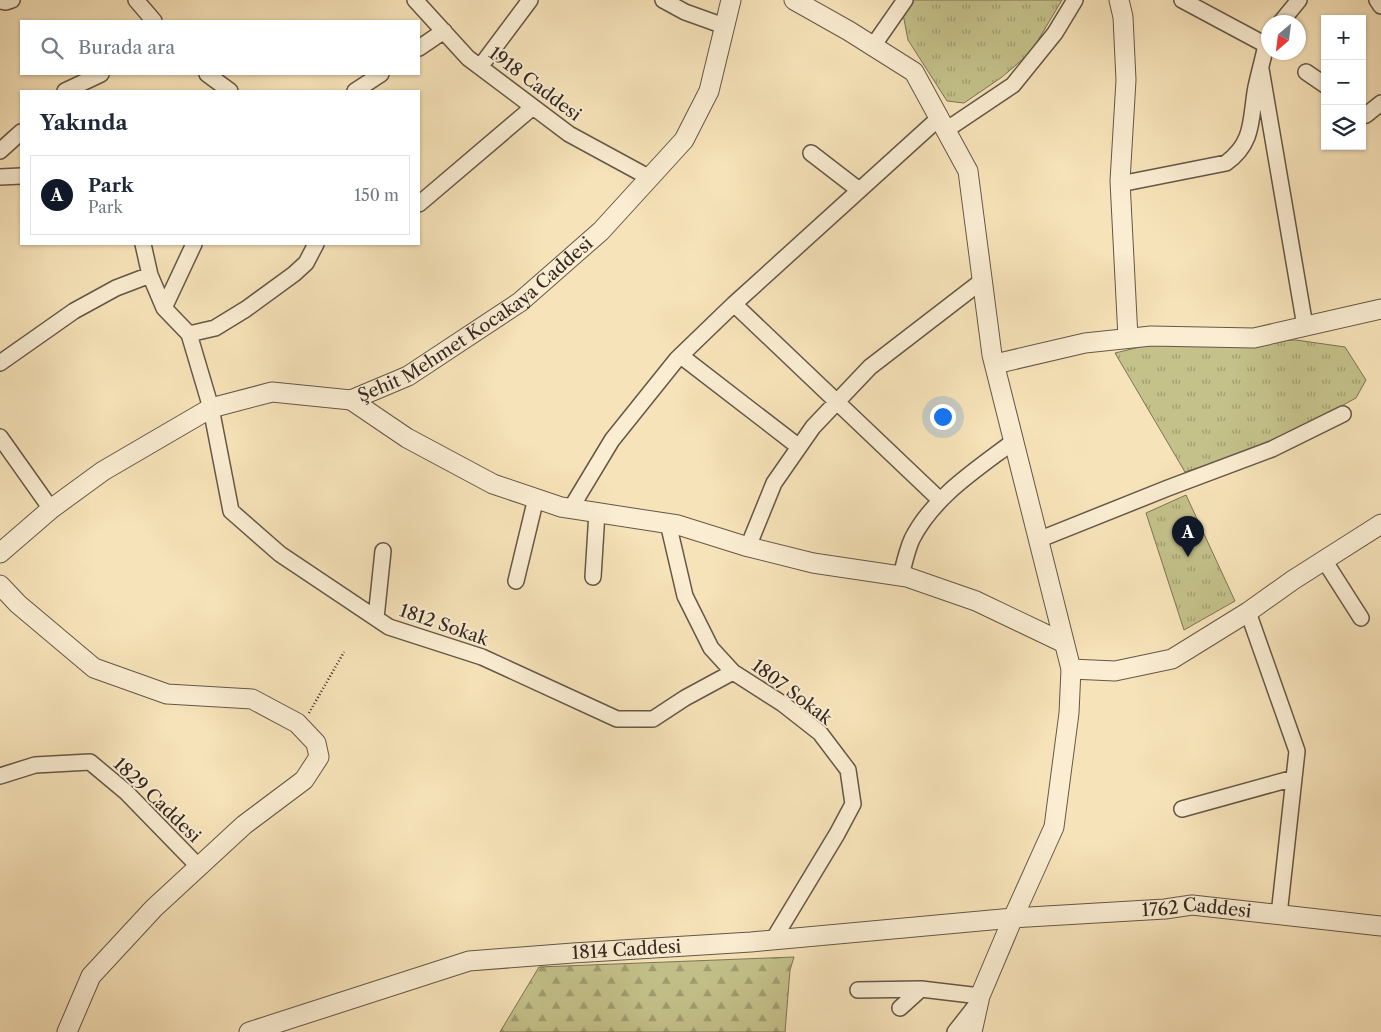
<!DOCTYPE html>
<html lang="tr">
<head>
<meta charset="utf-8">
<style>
	:root { --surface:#fff; --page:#f2f2f3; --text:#1f2937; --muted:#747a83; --line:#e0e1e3; --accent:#111827 }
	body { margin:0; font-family:"Libre Caslon Text",serif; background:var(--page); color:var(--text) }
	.controls { position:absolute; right:15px; top:15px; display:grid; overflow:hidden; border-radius:0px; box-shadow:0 1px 4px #0004 }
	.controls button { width:45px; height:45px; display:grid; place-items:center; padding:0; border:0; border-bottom:1px solid var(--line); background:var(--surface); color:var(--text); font:25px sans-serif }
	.compass { position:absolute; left:1261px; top:15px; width:45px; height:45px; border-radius:50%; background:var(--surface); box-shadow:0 1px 4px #0004; rotate:208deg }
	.you { position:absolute; left:942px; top:416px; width:18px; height:18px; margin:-12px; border:4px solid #fff; border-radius:50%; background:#1a73e8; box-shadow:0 0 0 8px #1a73e833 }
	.badge { display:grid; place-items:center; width:32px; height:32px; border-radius:50%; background:var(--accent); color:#fff; font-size:16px; font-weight:700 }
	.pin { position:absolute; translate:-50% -41px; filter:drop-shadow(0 1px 2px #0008) }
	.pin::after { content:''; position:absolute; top:26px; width:18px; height:15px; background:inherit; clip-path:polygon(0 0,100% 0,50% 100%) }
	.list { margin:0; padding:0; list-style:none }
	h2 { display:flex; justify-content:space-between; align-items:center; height:65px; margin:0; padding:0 20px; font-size:21px }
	h2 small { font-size:16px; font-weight:400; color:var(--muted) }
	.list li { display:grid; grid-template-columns:32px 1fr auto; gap:15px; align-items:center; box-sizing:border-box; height:80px; margin:0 10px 10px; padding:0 10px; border:1px solid var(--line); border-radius:0px }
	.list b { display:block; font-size:19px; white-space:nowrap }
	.list p { margin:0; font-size:16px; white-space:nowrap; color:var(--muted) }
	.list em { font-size:16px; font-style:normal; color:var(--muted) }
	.icon { flex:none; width:28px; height:28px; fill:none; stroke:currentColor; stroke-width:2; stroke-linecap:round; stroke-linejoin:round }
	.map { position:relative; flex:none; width:1381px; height:1032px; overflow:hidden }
	.search { position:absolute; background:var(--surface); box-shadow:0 1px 4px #0004; left:20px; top:20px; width:400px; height:55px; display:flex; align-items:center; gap:12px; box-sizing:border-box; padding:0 18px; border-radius:0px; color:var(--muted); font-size:19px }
	.panel { position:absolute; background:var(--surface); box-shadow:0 1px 4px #0004; left:20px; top:90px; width:400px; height:155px; border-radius:0px }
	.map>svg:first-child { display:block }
	.grass { fill:url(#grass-tufts); stroke:#7c7456 }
	.forest { fill:url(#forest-firs); stroke:#7c7456 }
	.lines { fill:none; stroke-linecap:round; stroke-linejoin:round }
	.minor-casing { stroke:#655748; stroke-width:18 }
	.tertiary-casing { stroke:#655748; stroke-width:21 }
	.path { stroke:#342822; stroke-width:2.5; stroke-dasharray:1 2.5; stroke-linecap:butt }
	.minor { stroke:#faedd2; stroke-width:15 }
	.tertiary { stroke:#faedd2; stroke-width:19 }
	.labels { text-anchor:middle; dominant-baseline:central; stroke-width:4; stroke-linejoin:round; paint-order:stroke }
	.street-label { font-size:18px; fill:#342822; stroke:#faedd2 }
</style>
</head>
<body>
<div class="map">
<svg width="1381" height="1032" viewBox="0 0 1381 1032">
	<defs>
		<pattern id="grass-tufts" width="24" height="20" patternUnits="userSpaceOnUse" patternTransform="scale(1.25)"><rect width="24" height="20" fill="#c4c18a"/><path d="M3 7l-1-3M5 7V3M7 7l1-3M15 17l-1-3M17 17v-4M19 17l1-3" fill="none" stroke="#a09d70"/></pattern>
		<pattern id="forest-firs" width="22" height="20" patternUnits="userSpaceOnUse" patternTransform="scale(1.25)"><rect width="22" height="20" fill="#c4c18a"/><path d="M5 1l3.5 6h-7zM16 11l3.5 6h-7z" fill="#a09d70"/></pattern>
	</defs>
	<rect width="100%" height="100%" fill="#f7e3b9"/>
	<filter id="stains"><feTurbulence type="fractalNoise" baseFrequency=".004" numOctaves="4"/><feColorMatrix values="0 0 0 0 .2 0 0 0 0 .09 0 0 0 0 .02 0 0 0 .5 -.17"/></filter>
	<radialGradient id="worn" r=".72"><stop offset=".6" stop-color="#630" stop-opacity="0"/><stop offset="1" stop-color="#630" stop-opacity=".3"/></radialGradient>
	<path class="grass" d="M914,0H1062L1031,52L1002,77L964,103L947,101L908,40L903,14Z
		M1296,340L1345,347L1366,380L1356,398L1272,444L1185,472L1115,353L1152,344Z
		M1186,495L1235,601L1184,630L1146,513Z"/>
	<path class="forest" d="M794,957L790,970L785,1032H500L539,967Z"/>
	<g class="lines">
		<g class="minor-casing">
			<path id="minor" d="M136,0L154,21
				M415,0L468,58L569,134L650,178
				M663,0L685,12L724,26
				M1182,0L1266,45
				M1377,0L1381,6
				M0,1L6,2L12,0
				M1281,22L1299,0
				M873,46L905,0
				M419,48L444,31
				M480,67L530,0
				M1261,69L1305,326
				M1306,72L1325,85
				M207,74L230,91
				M65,91L101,74
				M355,91L381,74
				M1362,112L1366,115L1381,103
				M946,130L1013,85L1055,33L1075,0
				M0,151L21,132
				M811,153L859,190
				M0,177L21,176
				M1120,184L1226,163C1255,142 1250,118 1256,87C1259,73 1263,59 1266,45L1268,42
				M419,204L533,107
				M143,244L150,275L164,308L189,334L211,408L231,511L280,554L389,627L482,657L617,719H653L685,698L733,672
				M734,304L940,500
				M164,308L194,244
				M189,334L215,328L246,309L294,274L306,263L316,244
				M681,356L799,447
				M0,363L74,311L116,288L150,275
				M0,437L51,509
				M571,508L612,440L677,359L734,304L939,118
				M668,523L685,596L711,648L733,672L783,704L820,733L848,770L853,804L837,834L773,940
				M1038,540L1168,488L1272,449L1343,414
				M748,547L774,483L813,427L870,367L983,280
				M1324,560L1361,618
				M901,576C904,564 907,550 912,539C934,496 976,470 1014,441
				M593,577L597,512
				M516,581L536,498
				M1248,612L1297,751L1279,915
				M376,618L383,551
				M0,776L35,765L90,762L126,792L199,867
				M1182,809L1294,778
				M858,990L921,989L980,996
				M900,1008L921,989
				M955,1032L977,1004"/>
		</g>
		<g class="tertiary-casing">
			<g id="tertiary">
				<path d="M794,0L849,31L914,72L968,171L992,355L1071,669L1069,713L1054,827L1013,918L980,996L972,1032"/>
				<path d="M1119,0L1123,17L1126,80L1120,181L1128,338"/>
				<path d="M995,364L1085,343L1151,336L1254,338L1381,309"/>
				<path d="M351,400L407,438L493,484L561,507L678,525L745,546L813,563L907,577L976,601L1064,643"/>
				<path id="s1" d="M0,553L51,509L103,471L211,408L272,392L351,400L408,376L520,302L601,231L684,140L709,91L731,0"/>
				<path d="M0,585L18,604L94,668L167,694L252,699L297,723L316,743L319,757L304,780L244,825L154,908L91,976L67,1032"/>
				<path d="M1071,669L1115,671L1172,659L1248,612L1293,580L1381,524"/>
				<path id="s2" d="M249,1032L469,961L573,953L751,942L1013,918L1165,909L1192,905L1381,926"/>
			</g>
		</g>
		<path class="path" d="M309,713L344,652"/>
		<use href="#minor" class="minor"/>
		<use href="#tertiary" class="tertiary"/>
	</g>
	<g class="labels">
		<g class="street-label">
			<text transform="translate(535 84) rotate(37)">1918 Caddesi</text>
			<text stroke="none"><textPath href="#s1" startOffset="548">Şehit Mehmet Kocakaya Caddesi</textPath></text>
			<text transform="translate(444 625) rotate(19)">1812 Sokak</text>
			<text transform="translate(792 692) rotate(37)">1807 Sokak</text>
			<text transform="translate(157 800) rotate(44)">1829 Caddesi</text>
			<text stroke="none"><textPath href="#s2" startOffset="961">1762 Caddesi</textPath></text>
			<text stroke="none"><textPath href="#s2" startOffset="389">1814 Caddesi</textPath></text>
		</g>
	</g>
	<rect width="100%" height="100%" filter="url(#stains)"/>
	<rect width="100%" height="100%" fill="url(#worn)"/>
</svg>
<div class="controls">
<button>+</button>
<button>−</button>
<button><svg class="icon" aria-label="layers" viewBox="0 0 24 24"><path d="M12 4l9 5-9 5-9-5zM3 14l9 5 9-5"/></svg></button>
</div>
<svg class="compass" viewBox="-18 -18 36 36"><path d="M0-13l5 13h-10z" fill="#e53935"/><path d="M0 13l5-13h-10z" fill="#747a83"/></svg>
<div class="you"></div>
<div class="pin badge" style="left:1188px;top:557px">A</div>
<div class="search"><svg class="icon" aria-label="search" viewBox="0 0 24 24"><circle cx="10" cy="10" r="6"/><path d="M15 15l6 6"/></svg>Burada ara</div>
<section class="panel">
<h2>Yakında<small></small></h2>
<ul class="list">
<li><span class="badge">A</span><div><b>Park</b><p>Park</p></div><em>150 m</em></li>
</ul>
</section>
</div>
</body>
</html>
